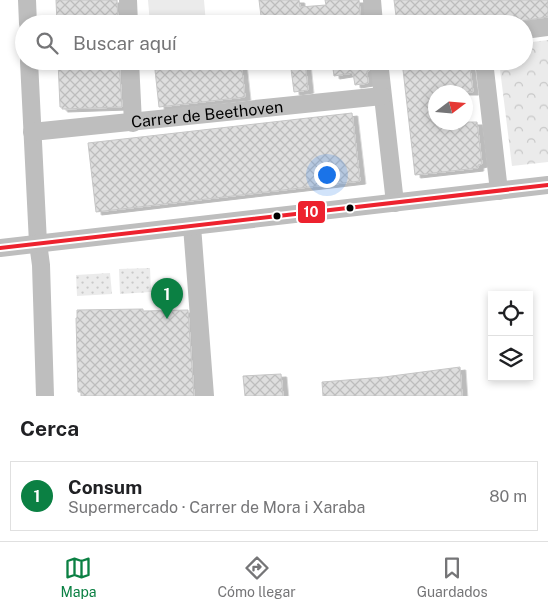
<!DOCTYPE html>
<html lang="es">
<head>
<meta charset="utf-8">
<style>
	:root { --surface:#fff; --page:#f2f2f2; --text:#202124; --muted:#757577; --line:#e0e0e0; --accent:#0b8043 }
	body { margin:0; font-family:"Public Sans",sans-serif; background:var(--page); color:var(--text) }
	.controls { position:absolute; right:15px; bottom:15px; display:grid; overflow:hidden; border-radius:0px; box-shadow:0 2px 8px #0003 }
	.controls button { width:45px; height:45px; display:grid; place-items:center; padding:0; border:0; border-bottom:1px solid var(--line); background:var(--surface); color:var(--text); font:25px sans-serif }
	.compass { position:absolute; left:428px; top:85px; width:45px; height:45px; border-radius:50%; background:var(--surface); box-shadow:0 2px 8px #0003; rotate:74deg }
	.you { position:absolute; left:326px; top:174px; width:18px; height:18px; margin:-12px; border:4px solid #fff; border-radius:50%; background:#1a73e8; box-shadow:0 0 0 8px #1a73e833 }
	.badge { display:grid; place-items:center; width:32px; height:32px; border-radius:50%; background:var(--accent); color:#fff; font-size:16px; font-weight:700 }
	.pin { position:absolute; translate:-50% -41px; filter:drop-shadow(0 1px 2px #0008) }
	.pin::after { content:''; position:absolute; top:26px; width:18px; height:15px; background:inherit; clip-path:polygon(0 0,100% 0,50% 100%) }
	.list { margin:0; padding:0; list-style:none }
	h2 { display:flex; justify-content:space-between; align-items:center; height:65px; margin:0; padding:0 20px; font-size:21px }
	h2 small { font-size:16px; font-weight:400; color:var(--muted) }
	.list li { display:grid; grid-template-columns:32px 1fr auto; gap:15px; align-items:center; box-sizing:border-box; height:70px; margin:0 10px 10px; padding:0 10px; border:1px solid var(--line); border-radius:0px }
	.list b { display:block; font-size:19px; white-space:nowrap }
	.list p { margin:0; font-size:16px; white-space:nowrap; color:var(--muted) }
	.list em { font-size:16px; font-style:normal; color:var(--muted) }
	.icon { flex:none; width:28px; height:28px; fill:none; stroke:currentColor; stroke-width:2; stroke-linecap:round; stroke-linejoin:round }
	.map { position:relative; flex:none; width:548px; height:396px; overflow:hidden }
	.search { position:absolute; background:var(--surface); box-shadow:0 2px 8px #0003; left:15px; right:15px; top:15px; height:55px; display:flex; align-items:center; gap:12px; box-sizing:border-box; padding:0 18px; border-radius:28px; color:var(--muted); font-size:19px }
	.sheet { height:145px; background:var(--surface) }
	nav { display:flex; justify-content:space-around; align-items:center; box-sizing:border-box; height:70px; border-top:1px solid var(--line); background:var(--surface); font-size:14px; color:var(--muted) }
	nav a { display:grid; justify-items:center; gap:2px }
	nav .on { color:var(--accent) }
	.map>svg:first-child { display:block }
	.grass { fill:url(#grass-dots) }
	.park { fill:url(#park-crowns) }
	.pitch { fill:#ebebeb }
	.building { fill:url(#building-cross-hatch); stroke:#c6c6c6; filter:url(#shadow) }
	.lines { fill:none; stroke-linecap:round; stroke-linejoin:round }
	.minor { stroke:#bebebe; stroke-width:18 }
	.bus-1-casing { stroke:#fff; stroke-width:8 }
	.bus-1 { stroke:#ed222e; stroke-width:4 }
	.bus-dot { fill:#000; stroke:#fff; stroke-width:2 }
	.labels { text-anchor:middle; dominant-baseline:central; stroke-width:4; stroke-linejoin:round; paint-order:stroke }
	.street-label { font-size:16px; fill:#000; stroke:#fff }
	.line-badge { stroke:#fff; stroke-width:2 }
	.badge-label { font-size:14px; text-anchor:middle; font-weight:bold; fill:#fff }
</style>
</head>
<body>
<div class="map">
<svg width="548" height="396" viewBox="0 0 548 396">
	<defs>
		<pattern id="grass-dots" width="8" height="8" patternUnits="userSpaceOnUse" patternTransform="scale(1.25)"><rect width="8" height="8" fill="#ebebeb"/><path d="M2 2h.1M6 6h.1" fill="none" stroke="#c8c8c8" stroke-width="1.8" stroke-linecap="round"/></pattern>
		<pattern id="park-crowns" width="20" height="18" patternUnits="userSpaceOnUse" patternTransform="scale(1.25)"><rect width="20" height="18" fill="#ebebeb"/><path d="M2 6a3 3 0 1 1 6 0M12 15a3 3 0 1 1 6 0" fill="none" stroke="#c8c8c8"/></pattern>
		<pattern id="building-cross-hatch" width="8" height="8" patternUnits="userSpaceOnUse" patternTransform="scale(1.25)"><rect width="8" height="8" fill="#dedede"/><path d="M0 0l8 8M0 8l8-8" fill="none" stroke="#bdbdbd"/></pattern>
		<filter id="shadow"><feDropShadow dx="5.5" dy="3" stdDeviation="0" flood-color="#0004"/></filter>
	</defs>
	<rect width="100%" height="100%" fill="#fff"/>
	<path class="grass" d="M150,268L151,292L120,294L119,269Z
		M110,273L112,294L77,296L76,275Z"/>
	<path class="park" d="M548,40V162L512,166L499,61H524V43Z"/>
	<path class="pitch" d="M148,0H204L206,24H150Z"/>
	<path class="building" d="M56,0H117L118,24H57Z
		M259,0H299L300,7L326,5L325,0H359L361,24H262Z
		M394,0H548V17L499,24H397Z
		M58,61H119L122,107L62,109V107H60Z
		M234,61H241L245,97L159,107L155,70Z
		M290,61H305L308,90L294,92Z
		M332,61H369V71H367L368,83L355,85L353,73L334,76Z
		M402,61H469L473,92H436V122H477L482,164L478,165V168L415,175Z
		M352,113L360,181L96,212L88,143Z
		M143,309V311L188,310L194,396H81V392H78L76,318H77V310Z
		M460,367L462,396H323L322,382L384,377Z
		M281,374L283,396H245L243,376Z"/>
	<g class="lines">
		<g class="minor">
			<path d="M27,0L28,24"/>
			<path d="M128,0L129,24"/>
			<path d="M372,0L374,24"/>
			<path d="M524,30L548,27"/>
			<path d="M29,61L38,243L41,265L45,396"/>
			<path d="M130,61L133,123"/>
			<path d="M379,61L395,203"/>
			<path d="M484,61L499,191"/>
			<path id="s1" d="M32,132L382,96"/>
			<path d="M192,226L205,396"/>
			<path d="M0,248L548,185"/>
		</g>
		<g class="bus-1-casing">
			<path id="bus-1" d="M0,248L548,185"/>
		</g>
		<use href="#bus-1" class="bus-1"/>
	</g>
	<g class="bus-dot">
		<circle cx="350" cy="208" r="4.5"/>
		<circle cx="277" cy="216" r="4.5"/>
	</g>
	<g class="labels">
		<g class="street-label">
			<text stroke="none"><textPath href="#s1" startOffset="176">Carrer de Beethoven</textPath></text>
		</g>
	</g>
	<rect class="line-badge" x="297" y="200" width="29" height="24" rx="5" fill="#ed222e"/>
	<g class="badge-label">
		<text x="311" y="217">10</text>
	</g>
</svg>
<div class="controls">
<button><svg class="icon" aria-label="locate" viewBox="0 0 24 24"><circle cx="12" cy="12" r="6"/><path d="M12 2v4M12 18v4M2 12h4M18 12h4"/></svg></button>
<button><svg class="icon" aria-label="layers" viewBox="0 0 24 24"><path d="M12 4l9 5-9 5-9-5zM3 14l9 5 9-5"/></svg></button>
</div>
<svg class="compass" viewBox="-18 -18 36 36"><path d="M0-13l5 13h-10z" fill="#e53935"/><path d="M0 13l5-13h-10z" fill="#757577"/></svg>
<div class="you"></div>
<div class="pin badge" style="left:167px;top:319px">1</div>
<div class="search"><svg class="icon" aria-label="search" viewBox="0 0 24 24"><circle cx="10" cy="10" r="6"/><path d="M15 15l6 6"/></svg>Buscar aquí</div>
</div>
<section class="sheet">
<h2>Cerca<small></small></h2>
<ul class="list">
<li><span class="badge">1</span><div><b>Consum</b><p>Supermercado · Carrer de Mora i Xaraba</p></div><em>80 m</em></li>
</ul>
</section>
<nav>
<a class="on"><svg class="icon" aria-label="map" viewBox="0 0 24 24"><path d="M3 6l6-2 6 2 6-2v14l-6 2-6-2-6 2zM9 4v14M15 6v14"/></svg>Mapa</a>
<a><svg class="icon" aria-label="directions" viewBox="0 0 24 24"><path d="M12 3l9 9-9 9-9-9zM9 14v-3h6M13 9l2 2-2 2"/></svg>Cómo llegar</a>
<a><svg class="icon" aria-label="saved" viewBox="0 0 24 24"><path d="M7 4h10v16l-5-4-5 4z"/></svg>Guardados</a>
</nav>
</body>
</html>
